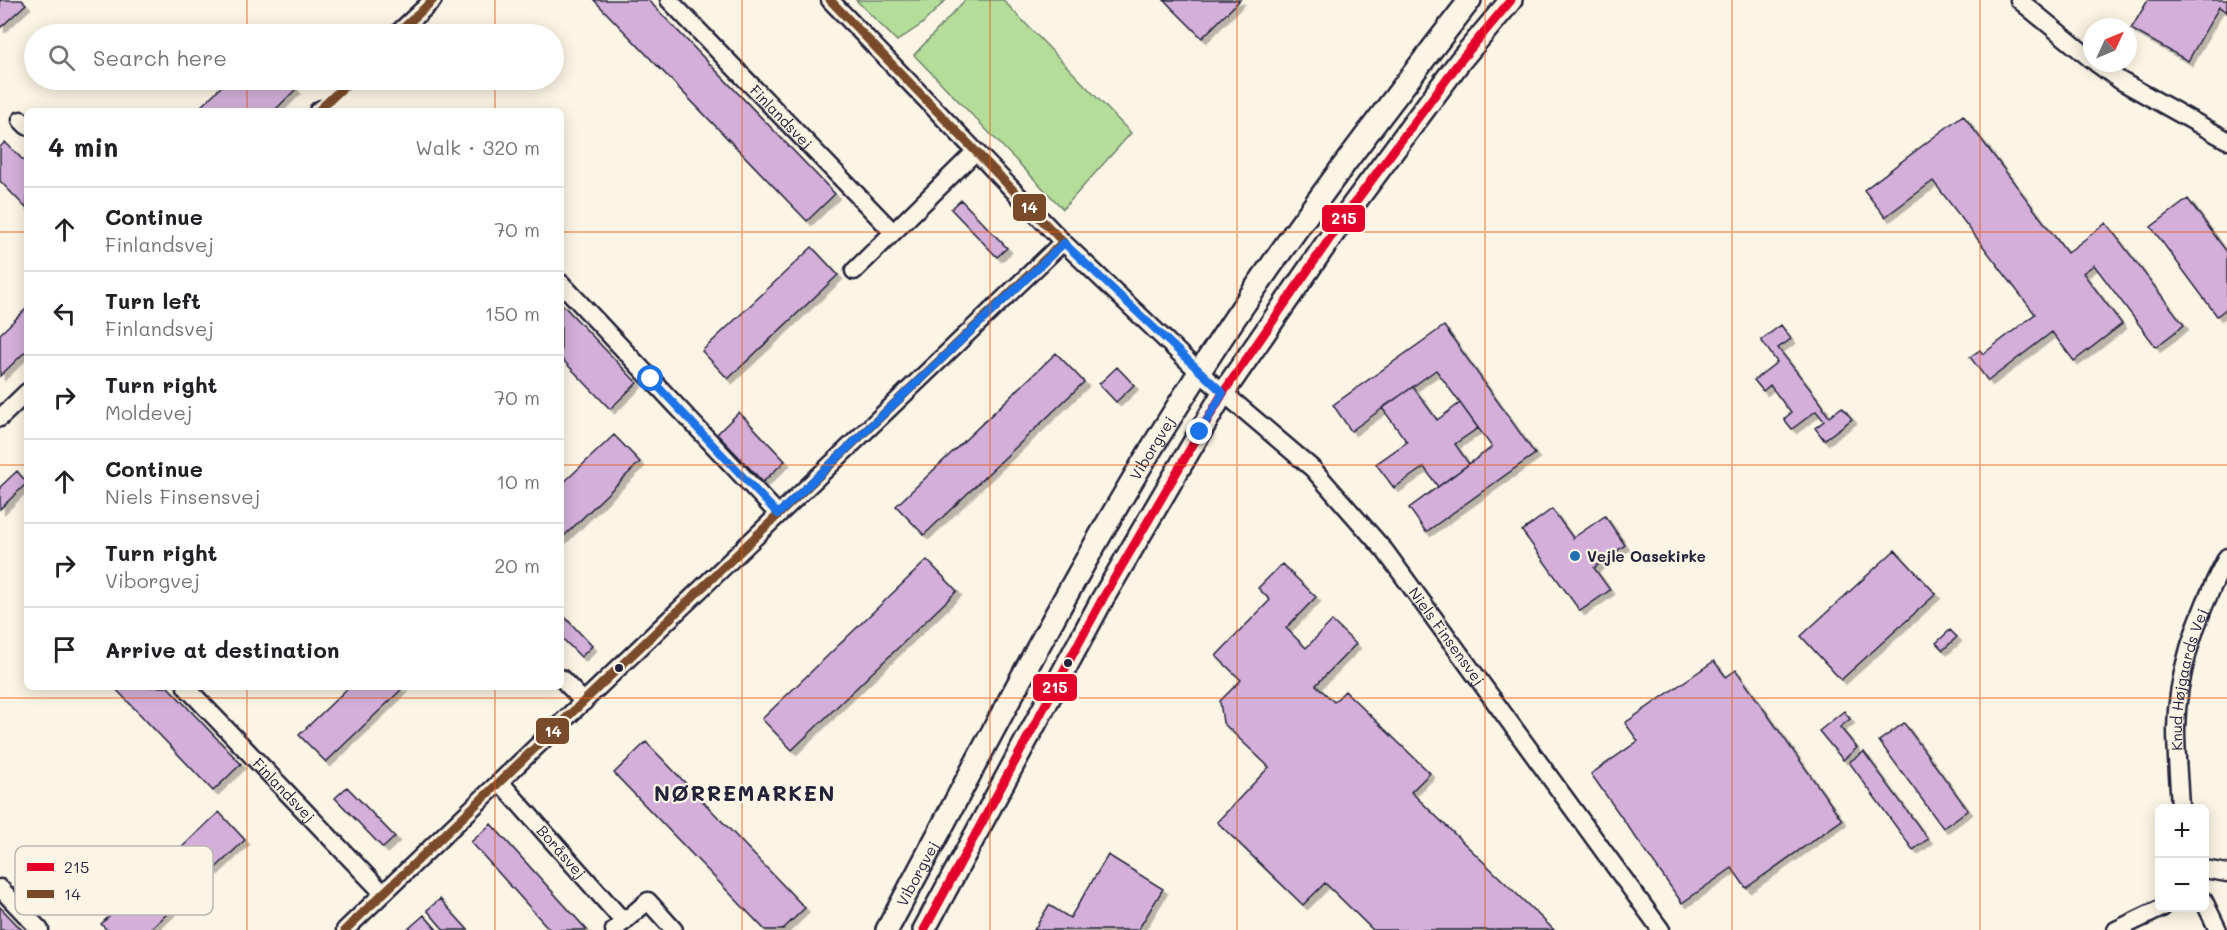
<!DOCTYPE html>
<html lang="en">
<head>
<meta charset="utf-8">
<style>
	:root { --surface:#fff; --page:#f6f6f6; --text:#202124; --muted:#757577; --line:#e0e0e0 }
	body { margin:0; font-family:Mali,sans-serif; background:var(--page); color:var(--text) }
	.controls { position:absolute; right:18px; bottom:18px; display:grid; overflow:hidden; border-radius:9px; box-shadow:0 3px 15px #0003 }
	.controls button { width:54px; height:54px; display:grid; place-items:center; padding:0; border:0; border-bottom:2px solid var(--line); background:var(--surface); color:var(--text); font:30px sans-serif }
	.compass { position:absolute; left:2083px; top:18px; width:54px; height:54px; border-radius:50%; background:var(--surface); box-shadow:0 3px 15px #0003; rotate:46deg }
	.stop { position:absolute; width:18px; height:18px; margin:-14px; border:4px solid #1a73e8; border-radius:50%; background:#fff }
	.stop.end { background:#1a73e8; border-color:#fff; box-shadow:0 2px 6px #0008 }
	.list { margin:0; padding:0; list-style:none }
	h2 { display:flex; justify-content:space-between; align-items:center; height:78px; margin:0; padding:0 24px; font-size:26px }
	h2 small { font-size:20px; font-weight:400; color:var(--muted) }
	.list li { display:grid; grid-template-columns:39px 1fr auto; gap:18px; align-items:center; box-sizing:border-box; height:84px; padding:0 24px; border-top:2px solid var(--line) }
	.list b { display:block; font-size:22px; white-space:nowrap }
	.list p { margin:0; font-size:20px; white-space:nowrap; color:var(--muted) }
	.list em { font-size:20px; font-style:normal; color:var(--muted) }
	.icon { flex:none; width:33px; height:33px; fill:none; stroke:currentColor; stroke-width:2; stroke-linecap:round; stroke-linejoin:round }
	.map { position:relative; flex:none; width:2227px; height:930px; overflow:hidden }
	.search { position:absolute; background:var(--surface); box-shadow:0 3px 15px #0003; left:24px; top:24px; width:540px; height:66px; display:flex; align-items:center; gap:15px; box-sizing:border-box; padding:0 21px; border-radius:33px; color:var(--muted); font-size:22px }
	.panel { position:absolute; background:var(--surface); box-shadow:0 3px 15px #0003; left:24px; top:108px; width:540px; height:582px; border-radius:9px }
	.map>svg:first-child { display:block }
	.green { fill:#b5dd9a; stroke:#6c806a; stroke-width:1.5 }
	.building { fill:#d3afd9; stroke:#22223b; stroke-width:1.5; filter:url(#shadow) }
	.lines { fill:none; stroke-linecap:round; stroke-linejoin:round }
	.minor-casing { stroke:#22223b; stroke-width:21 }
	.tertiary-casing { stroke:#22223b; stroke-width:26 }
	.minor { stroke:#fcf5e5; stroke-width:16 }
	.tertiary { stroke:#fcf5e5; stroke-width:21 }
	.bus-1-casing { stroke:#fcf5e5; stroke-width:14 }
	.bus-2-casing { stroke:#fcf5e5; stroke-width:14 }
	.bus-1 { stroke:#e4002b; stroke-width:9 }
	.bus-2 { stroke:#7a4b2a; stroke-width:9 }
	.route { stroke:#1a73e8; stroke-width:8 }
	.grid { fill:none; stroke:#e8590c; stroke-width:1.5; stroke-opacity:0.55 }
	.poi-dot { fill:#1f6fb2; stroke:#fcf5e5; stroke-width:2 }
	.bus-dot { fill:#22223b; stroke:#fcf5e5; stroke-width:2 }
	.labels { text-anchor:middle; dominant-baseline:central; stroke-width:4.5; stroke-linejoin:round; paint-order:stroke }
	.street-label { font-size:15px; fill:#22223b; stroke:#fcf5e5 }
	.poi-label { font-size:15px; font-weight:bold; fill:#22223b; stroke:#fcf5e5; text-anchor:start }
	.district-label { font-size:21px; font-weight:bold; letter-spacing:1.5px; fill:#22223b; stroke:#fcf5e5 }
	.key { fill:#fcf5e5; stroke:#bbb6b2; stroke-width:1.5 }
	.key-label { font-size:16px; fill:#22223b }
	.line-badge { stroke:#fcf5e5; stroke-width:2 }
	.badge-label { font-size:16px; text-anchor:middle; font-weight:bold; fill:#fff }
</style>
</head>
<body>
<div class="map">
<svg width="2227" height="930" viewBox="0 0 2227 930">
	<defs>
		<filter id="shadow"><feDropShadow dx="4.5" dy="4.5" stdDeviation="0" flood-color="#0004"/></filter>
	</defs>
	<rect width="100%" height="100%" fill="#fcf5e5"/>
	<filter id="ink" filterUnits="userSpaceOnUse"><feTurbulence type="fractalNoise" baseFrequency=".0167" numOctaves="2"/><feDisplacementMap in="SourceGraphic" scale="12" xChannelSelector="R" yChannelSelector="G"/><feConvolveMatrix kernelMatrix="1 2 1 2 8 2 1 2 1" color-interpolation-filters="sRGB"/></filter>
	<g filter="url(#ink)">
		<path class="green" d="M856,0H946L922,24L897,41Z
			M965,0H1003L1131,133L1063,209L914,55Z"/>
		<path class="building" d="M0,0H22L26,4L0,28Z
			M594,0H648L835,194L807,221Z
			M1164,0H1240L1202,38Z
			M2148,0H2227V12L2219,7L2188,61L2131,29Z
			M221,80H287L296,89L274,111H200L198,109L221,87Z
			M1963,115L2067,253L2106,223L2184,325L2156,347L2094,265L2083,273L2122,324L2074,361L2052,332L1988,381L1970,357L1980,350L1983,354L2035,314L1933,181L1885,217L1864,190Z
			M5,142L27,164V209L0,181V147Z
			M2188,199L2227,252V308L2217,316L2151,227Z
			M961,200L1007,248L997,257L951,209Z
			M812,247L838,275L728,379L702,351Z
			M561,303L637,383L610,409L561,358Z
			M27,308V350L0,376V334Z
			M1781,325L1791,339L1778,348L1824,407L1823,408L1829,417L1842,407L1852,419L1824,440L1815,428L1824,421L1816,411L1792,429L1784,419L1791,413L1770,385L1763,391L1754,380L1777,362L1761,340Z
			M1444,326L1535,454L1426,532L1409,508L1492,447L1436,370L1351,431L1333,405Z
			M1056,353L1084,382L924,535L896,506Z
			M1117,367L1134,385L1116,402L1099,384Z
			M1413,387L1437,420L1460,403L1478,428L1455,444L1469,464L1438,487L1424,467L1394,488L1376,464L1407,442L1382,408Z
			M739,412L785,461L763,482L717,434Z
			M614,435L640,462L561,539V485Z
			M17,471L27,483L0,509V487Z
			M1552,509L1573,538L1605,516L1625,545L1594,568L1610,590L1580,611L1522,531Z
			M1895,550L1936,594L1841,680L1801,636Z
			M927,560L957,591L792,750L762,719Z
			M1282,564L1316,597L1286,628L1306,648L1332,621L1356,644L1316,685L1334,702L1345,691L1430,773L1411,792L1554,930H1373L1325,883L1303,905L1217,822L1269,767L1223,723L1220,701L1241,680L1216,656L1270,600L1258,588Z
			M561,613L592,646L581,657L561,637Z
			M1950,630L1957,637L1943,650L1936,643Z
			M1714,661L1726,677L1736,670L1842,820L1746,888L1732,868L1682,903L1591,774L1638,741L1625,723Z
			M114,687H168L241,764L213,791Z
			M349,687H404L326,762L299,735Z
			M1844,711L1850,719L1840,727L1857,748L1843,760L1819,731Z
			M1904,723L1968,810L1943,828L1879,741Z
			M646,742L805,908L782,930H765L614,773Z
			M1864,752L1928,839L1913,850L1849,762Z
			M347,787L395,837L383,848L335,798Z
			M219,812L245,840L150,930H107L101,924Z
			M491,824L587,930H550L471,842Z
			M1108,855L1163,889L1138,930H1034L1049,905L1070,918Z
			M440,899L468,930H444L427,910Z
			M0,907L22,930H0Z
			M424,915L437,930H407Z"/>
		<g class="lines">
			<g class="minor-casing">
				<g id="minor">
					<path id="s1" d="M669,0L893,232"/>
					<path id="s2" d="M830,0L1063,242L1199,372L1313,469L1385,551L1661,930"/>
					<path d="M2019,0L2092,60"/>
					<path d="M397,34L433,0"/>
					<path d="M2096,63L2121,81L2227,140"/>
					<path d="M318,111L321,109"/>
					<path d="M21,120L27,126"/>
					<path d="M854,271L975,152"/>
					<path d="M561,283L778,514"/>
					<path d="M0,418L27,392"/>
					<path d="M561,678L584,702"/>
					<path id="s3" d="M186,687L383,893"/>
					<path id="s4" d="M500,782L624,922"/>
					<path id="s5" d="M2180,808C2179,782 2176,756 2176,729C2177,668 2199,610 2227,557"/>
					<path d="M2204,869L2227,873"/>
					<path d="M0,888L40,930"/>
					<path d="M2204,901L2218,930"/>
					<path d="M345,930L1063,242"/>
					<path d="M614,930L648,901L674,930"/>
					<path d="M2116,930L2162,908"/>
				</g>
			</g>
			<g class="tertiary-casing">
				<g id="tertiary">
					<path id="s6" d="M887,930C988,742 1084,550 1200,371C1283,242 1376,121 1470,0"/>
					<path d="M924,930L1103,598L1223,393L1353,205L1460,61L1511,0"/>
				</g>
			</g>
			<use href="#minor" class="minor"/>
			<use href="#tertiary" class="tertiary"/>
			<g class="bus-1-casing">
				<path id="bus-1" d="M924,930L1103,598L1223,393L1353,205L1460,61L1511,0"/>
			</g>
			<g class="bus-2-casing">
				<path id="bus-2" d="M397,34L433,0
					M318,111L351,80
					M345,930L1063,242L830,0"/>
			</g>
			<use href="#bus-1" class="bus-1"/>
			<use href="#bus-2" class="bus-2"/>
		</g>
	</g>
	<g class="lines" filter="url(#ink)">
		<path class="route" d="M651,379L778,514L1064,243L1223,393L1200,432"/>
	</g>
	<path class="grid" d="M247,0V34M495,0V34M742,0V930M990,0V930M1237,0V930M1485,0V930M1732,0V930M1980,0V930M247,80V111M495,80V111M0,232H27M561,232H2227M0,465H27M561,465H2227M247,687V930M495,687V930M0,698H2227"/>
	<circle class="poi-dot" cx="1575" cy="556" r="6"/>
	<g class="bus-dot">
		<circle cx="1068" cy="663" r="5"/>
		<circle cx="619" cy="668" r="5"/>
	</g>
	<g class="labels">
		<g class="street-label">
			<text stroke="none"><textPath href="#s1" startOffset="162">Finlandsvej</textPath></text>
			<text stroke="none"><textPath href="#s6" startOffset="550">Viborgvej</textPath></text>
			<text stroke="none"><textPath href="#s2" startOffset="888">Niels Finsensvej</textPath></text>
			<text stroke="none"><textPath href="#s5" startOffset="130">Knud Højgaards Vej</textPath></text>
			<text stroke="none"><textPath href="#s3" startOffset="142">Finlandsvej</textPath></text>
			<text stroke="none"><textPath href="#s4" startOffset="93">Boråsvej</textPath></text>
			<text stroke="none"><textPath href="#s6" startOffset="64">Viborgvej</textPath></text>
		</g>
		<g class="poi-label">
			<text x="1587" y="556">Vejle Oasekirke</text>
		</g>
		<g class="district-label">
			<text x="745" y="792">NØRREMARKEN</text>
		</g>
	</g>
	<rect x="15" y="846" width="198" height="69" rx="9" class="key"/>
	<rect x="27" y="863" width="27" height="8" fill="#e4002b"/>
	<rect x="27" y="890" width="27" height="8" fill="#7a4b2a"/>
	<g class="key-label">
		<text x="64" y="873">215</text>
		<text x="64" y="900">14</text>
	</g>
	<g class="line-badge">
		<rect x="1012" y="193" width="35" height="29" rx="6" fill="#7a4b2a"/>
		<rect x="1321" y="204" width="45" height="29" rx="6" fill="#e4002b"/>
		<rect x="1032" y="673" width="46" height="29" rx="6" fill="#e4002b"/>
		<rect x="535" y="717" width="35" height="28" rx="6" fill="#7a4b2a"/>
	</g>
	<g class="badge-label">
		<text x="1029" y="213">14</text>
		<text x="1344" y="224">215</text>
		<text x="1055" y="693">215</text>
		<text x="553" y="737">14</text>
	</g>
</svg>
<div class="controls">
<button>+</button>
<button>−</button>
</div>
<svg class="compass" viewBox="-18 -18 36 36"><path d="M0-13l5 13h-10z" fill="#e53935"/><path d="M0 13l5-13h-10z" fill="#757577"/></svg>
<div class="stop" style="left:651px;top:379px"></div>
<div class="stop end" style="left:1200px;top:432px"></div>
<div class="search"><svg class="icon" aria-label="search" viewBox="0 0 24 24"><circle cx="10" cy="10" r="6"/><path d="M15 15l6 6"/></svg>Search here</div>
<section class="panel">
<h2>4 min<small>Walk · 320 m</small></h2>
<ul class="list">
<li><svg class="icon" aria-label="ahead" viewBox="0 0 24 24"><path d="M12 20V5M6 11l6-6 6 6"/></svg><div><b>Continue</b><p>Finlandsvej</p></div><em>70 m</em></li>
<li><svg class="icon" aria-label="left" viewBox="0 0 24 24"><path d="M17 20v-9H6M10 6l-5 5 5 5"/></svg><div><b>Turn left</b><p>Finlandsvej</p></div><em>150 m</em></li>
<li><svg class="icon" aria-label="right" viewBox="0 0 24 24"><path d="M7 20v-9h11M14 6l5 5-5 5"/></svg><div><b>Turn right</b><p>Moldevej</p></div><em>70 m</em></li>
<li><svg class="icon" aria-label="ahead" viewBox="0 0 24 24"><path d="M12 20V5M6 11l6-6 6 6"/></svg><div><b>Continue</b><p>Niels Finsensvej</p></div><em>10 m</em></li>
<li><svg class="icon" aria-label="right" viewBox="0 0 24 24"><path d="M7 20v-9h11M14 6l5 5-5 5"/></svg><div><b>Turn right</b><p>Viborgvej</p></div><em>20 m</em></li>
<li><svg class="icon" aria-label="arrive" viewBox="0 0 24 24"><path d="M6 21V4h12l-3 4 3 4H6"/></svg><div><b>Arrive at destination</b></div></li>
</ul>
</section>
</div>
</body>
</html>
